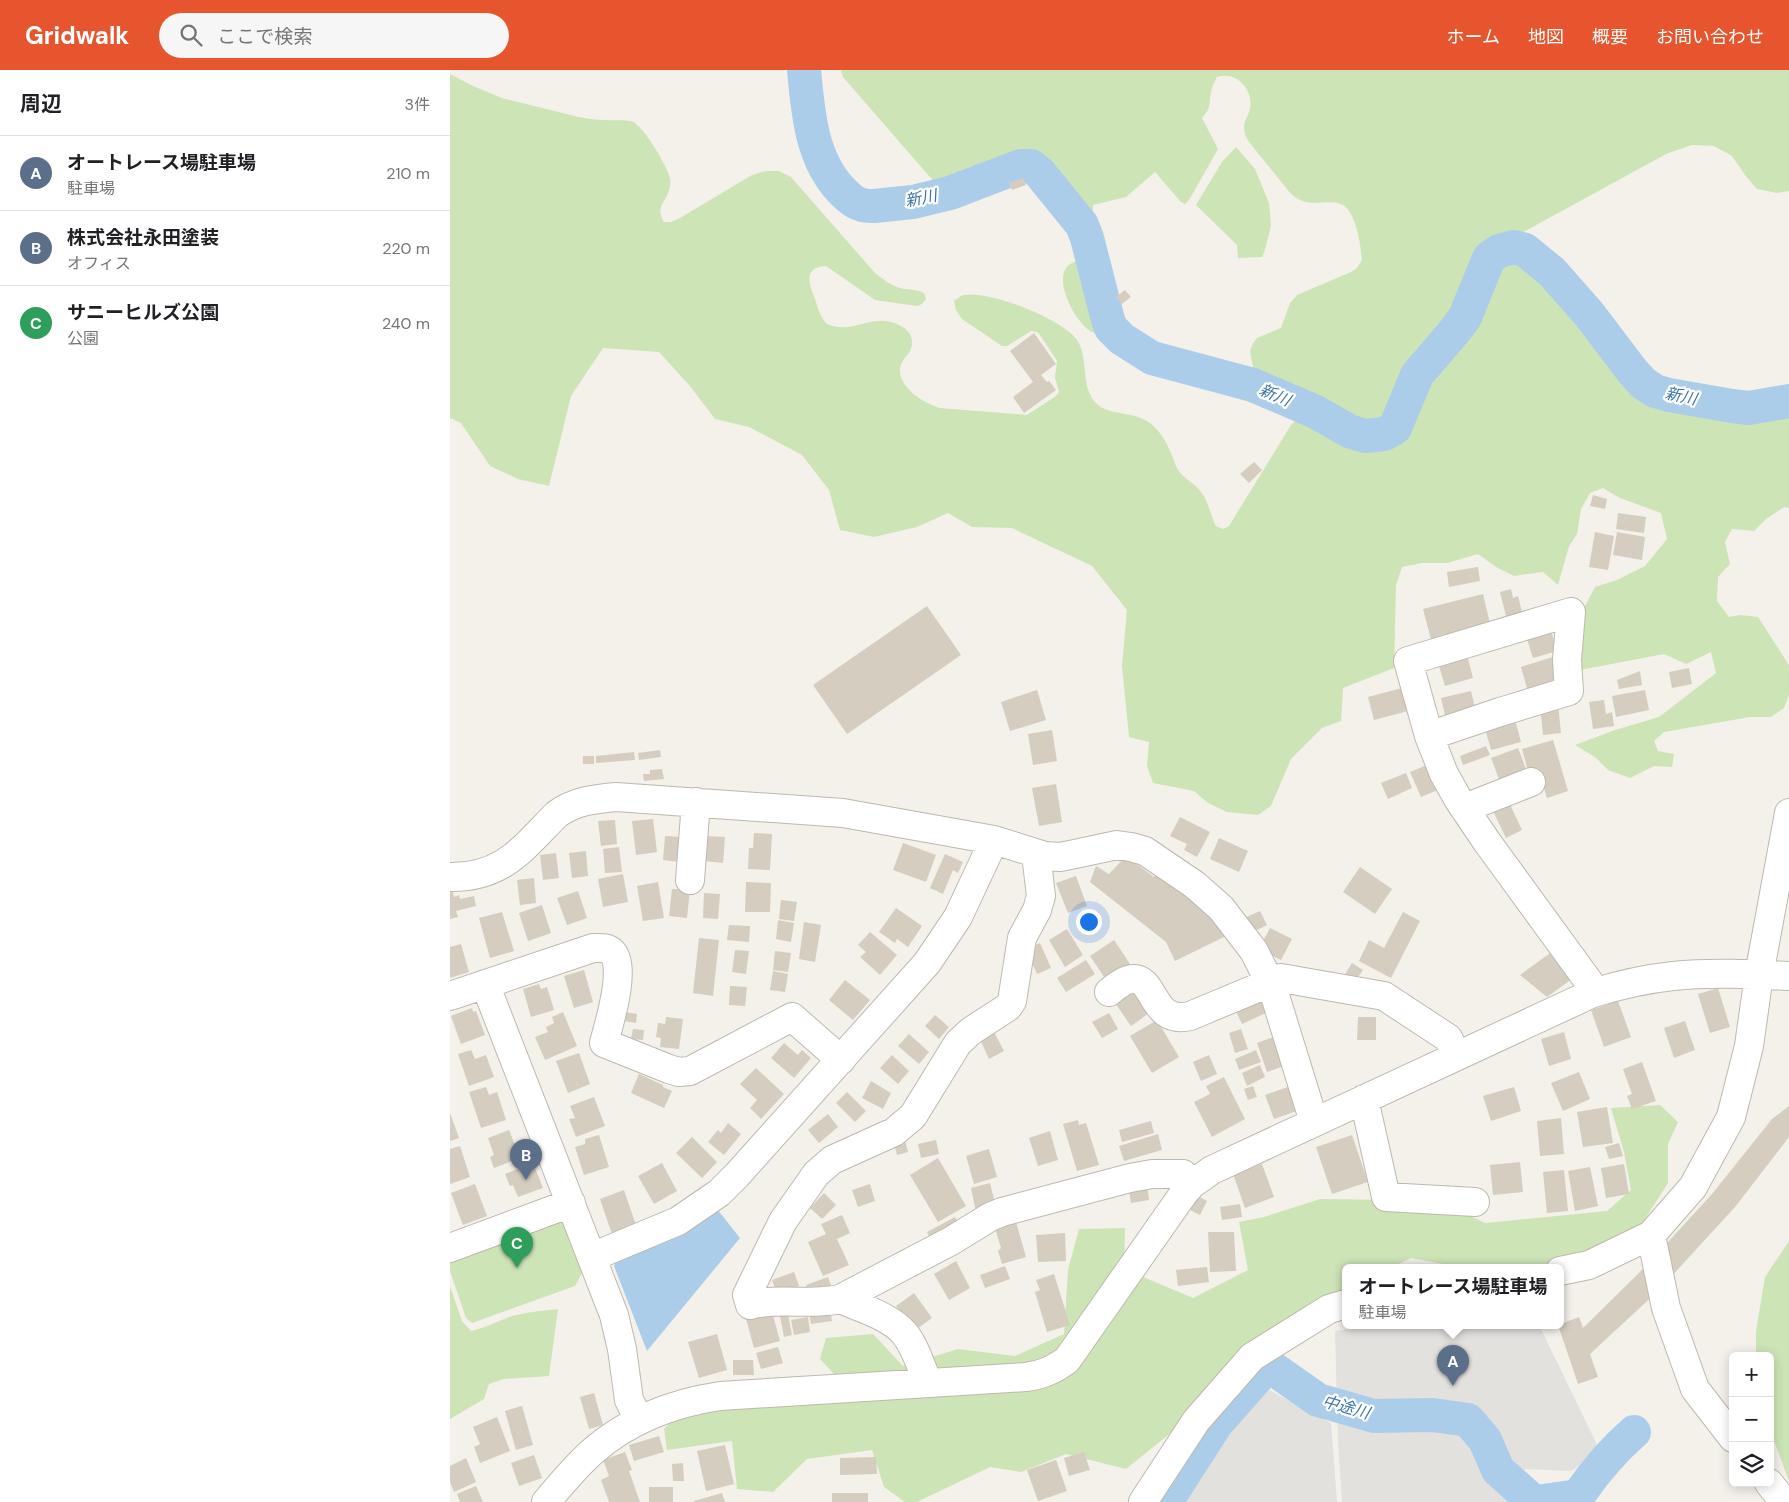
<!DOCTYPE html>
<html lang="ja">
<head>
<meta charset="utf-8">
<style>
	:root { --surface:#fff; --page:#f6f6f6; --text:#202124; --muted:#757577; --line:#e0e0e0; --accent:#e6552e }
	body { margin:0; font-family:"DM Sans","Noto Sans JP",sans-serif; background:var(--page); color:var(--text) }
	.controls { position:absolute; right:15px; bottom:15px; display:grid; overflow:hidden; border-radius:8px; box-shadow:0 2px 12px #0003 }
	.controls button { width:45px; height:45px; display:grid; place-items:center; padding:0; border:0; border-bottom:1px solid var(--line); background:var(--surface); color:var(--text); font:25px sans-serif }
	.you { position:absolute; left:638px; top:851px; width:18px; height:18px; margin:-12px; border:4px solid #fff; border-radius:50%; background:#1a73e8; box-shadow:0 0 0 8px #1a73e833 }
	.badge { display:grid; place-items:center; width:32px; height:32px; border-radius:50%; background:var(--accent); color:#fff; font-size:16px; font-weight:700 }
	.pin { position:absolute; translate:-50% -41px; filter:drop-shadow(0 1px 2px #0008) }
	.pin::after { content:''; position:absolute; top:26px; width:18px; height:15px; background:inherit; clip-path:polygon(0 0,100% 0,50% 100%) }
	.popup { position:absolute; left:892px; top:1194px; width:222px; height:65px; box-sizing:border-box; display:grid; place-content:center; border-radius:8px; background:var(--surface); filter:drop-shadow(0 1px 4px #0005); font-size:16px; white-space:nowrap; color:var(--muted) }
	.popup b { font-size:19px; color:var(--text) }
	.popup::after { content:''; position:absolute; left:50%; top:100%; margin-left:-10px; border:10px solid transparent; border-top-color:var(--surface) }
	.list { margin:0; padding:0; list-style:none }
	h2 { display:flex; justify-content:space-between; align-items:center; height:65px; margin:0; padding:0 20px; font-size:21px }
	h2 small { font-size:16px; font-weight:400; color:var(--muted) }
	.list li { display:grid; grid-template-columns:32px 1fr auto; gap:15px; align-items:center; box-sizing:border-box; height:75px; padding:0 20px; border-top:1px solid var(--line) }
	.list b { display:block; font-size:19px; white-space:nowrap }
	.list p { margin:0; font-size:16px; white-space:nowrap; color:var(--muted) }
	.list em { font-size:16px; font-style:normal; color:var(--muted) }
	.icon { flex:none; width:28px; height:28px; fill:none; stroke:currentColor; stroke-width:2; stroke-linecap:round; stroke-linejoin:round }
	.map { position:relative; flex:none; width:1339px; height:1432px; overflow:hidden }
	header { display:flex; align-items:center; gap:30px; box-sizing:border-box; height:70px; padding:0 25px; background:var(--accent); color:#fff }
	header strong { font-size:24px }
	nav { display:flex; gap:28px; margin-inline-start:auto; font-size:18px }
	.search { width:350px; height:45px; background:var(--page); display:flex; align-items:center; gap:12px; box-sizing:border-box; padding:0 18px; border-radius:28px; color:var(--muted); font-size:19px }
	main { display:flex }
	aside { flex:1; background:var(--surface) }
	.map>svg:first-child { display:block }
	.green { fill:#cde4b7 }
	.parking { fill:#e2e1de }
	.water { fill:#accdea }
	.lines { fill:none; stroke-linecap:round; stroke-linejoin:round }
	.river { stroke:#accdea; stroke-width:34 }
	.building { fill:#d4cdc0 }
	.minor-casing { stroke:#beb9ad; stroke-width:30 }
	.minor { stroke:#fff; stroke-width:28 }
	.labels { text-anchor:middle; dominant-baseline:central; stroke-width:4.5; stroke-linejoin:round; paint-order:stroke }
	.water-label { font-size:16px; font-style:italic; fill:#3b74a9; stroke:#fff }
</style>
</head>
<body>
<header>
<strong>Gridwalk</strong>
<div class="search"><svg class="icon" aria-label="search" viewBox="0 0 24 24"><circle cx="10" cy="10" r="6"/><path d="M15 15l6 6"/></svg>ここで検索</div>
<nav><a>ホーム</a><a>地図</a><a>概要</a><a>お問い合わせ</a></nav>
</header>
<main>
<aside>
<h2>周辺<small>3件</small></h2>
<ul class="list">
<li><span class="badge" style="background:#5c6f8a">A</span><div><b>オートレース場駐車場</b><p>駐車場</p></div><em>210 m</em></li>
<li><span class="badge" style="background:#5c6f8a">B</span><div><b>株式会社永田塗装</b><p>オフィス</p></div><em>220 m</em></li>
<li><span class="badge" style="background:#2e9e5b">C</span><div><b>サニーヒルズ公園</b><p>公園</p></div><em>240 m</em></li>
</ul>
</aside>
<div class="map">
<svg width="1339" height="1432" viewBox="0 0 1339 1432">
	<rect width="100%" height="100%" fill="#f3f1ea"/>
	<path class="green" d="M391,0H1339V121L1327,123L1307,119L1295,105L1282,86L1264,76L1242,75L1216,84L1057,171L1040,178L1034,183L1013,235L1004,251L961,301L940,353L932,357L923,359L909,357L878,340L817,313L811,309L806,304L803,297L800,281L803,273L807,268L831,258L840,233L847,225L901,202L907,198L912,190C911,177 906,142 893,135C876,127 860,141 841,124L799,72C796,67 794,63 794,57C794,50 799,45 800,39C804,19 786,1 767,7C765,10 763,15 762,18C758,32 763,36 752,48L768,79L739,130L735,134L731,132L705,102L676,127L643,135V145C638,148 635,147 631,142L590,93L584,90L570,89L504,114L495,116L486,114L393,7Z
		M0,4L23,16L52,28L129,47C138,49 147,50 156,50C164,51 175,49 183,52C194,57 218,97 220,109C221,112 220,117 219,120C215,134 205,137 214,152H221L230,148L302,105L316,101H329L341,107L425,203C433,209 440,215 450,218C458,220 466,219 474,223L476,229L472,234L467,236L425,230L376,196C353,197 359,214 365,229C368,238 370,247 377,254C404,266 424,240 451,256C461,261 465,271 460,281C457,286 453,289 451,294C444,315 473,333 490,338L577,345L606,326L609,322L605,307L607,291L590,265L587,262L581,261L557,276H552L512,249L506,240L504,231C507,229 510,226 514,225C539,220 612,249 627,270C640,290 629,316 647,334C658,345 683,342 697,351C708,358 715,369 720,381C723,386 724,393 727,398C733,409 744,412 751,422C759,432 760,445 766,456L773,459L779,456L782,451L841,355C845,351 848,348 854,347C860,346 866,350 872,353C894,364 917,382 943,369C958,361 964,327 971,311C981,291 1003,277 1016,258C1030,238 1034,213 1045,192C1050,188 1059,183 1066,184C1072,185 1077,190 1082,194C1113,218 1136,251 1159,282C1168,294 1177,308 1188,318C1207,334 1272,344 1298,344C1311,345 1326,341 1339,339V438L1334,437L1316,449L1304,461L1282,459L1275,472L1280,494L1268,507L1267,531L1279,547L1290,545L1308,547L1339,595V625L1334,638L1321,647H1300L1214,662L1204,671L1208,681L1224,684L1222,697L1204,696L1180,708L1158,700L1145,687L1125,675L1165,660L1209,647L1266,603L1261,582L1236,594L1214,584L1130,600V546L1145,517L1167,510L1195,496L1217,469L1211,443L1170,428L1153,418L1140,423L1131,439L1127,464L1119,476L1108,515L1093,502L1064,506L1046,497L1028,484L997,493H972L952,497L946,515L944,598L893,618L891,651L872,658L841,689L821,736L808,745L777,742L758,733L744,721L703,713L697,696L699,672L679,667L672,596L677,540L642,496L562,458L522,457L498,443L467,457L424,467L390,460L379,420L352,385L299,357L265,349L240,316L209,282L153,278L121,326L99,416L68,409L40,396L11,353L0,348Z
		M786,77L805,99L819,133L821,156L814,183L812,187L788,188L787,175L746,135L772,92Z
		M629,191L635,193L638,199L651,249L650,260L645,263C628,260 592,196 629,191Z
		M1210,1035L1228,1052L1218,1074V1113L1188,1160L1134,1189L1070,1197H1009L961,1188L942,1197H896L895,1222L676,1399L616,1384L571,1402L540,1397L467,1432H455L434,1417L422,1380L357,1389L323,1422L287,1419L282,1371L217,1380L214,1359L231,1341L384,1324V1304L370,1289L376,1268L423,1264L453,1296L508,1279L565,1286L614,1264L618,1200L629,1159L675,1158L674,1199L743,1228L798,1200L789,1152L814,1147L870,1129L940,1130L1010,1141L1035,1153L1157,1141L1181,1120L1174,1082L1161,1038Z
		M109,1145L119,1150L137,1194L125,1216L22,1253L16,1248L0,1201V1188Z
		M1339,1171V1411L1320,1360V1286H1306V1261L1315,1207Z
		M0,1216L12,1251L21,1261C35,1258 46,1252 59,1247C75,1242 91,1241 108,1239L99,1306L54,1309L39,1314L34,1329L0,1349Z"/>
	<path class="parking" d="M930,1255H1085L1091,1259L1150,1381L1121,1401L1075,1399L1063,1432H892L888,1372L885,1261Z
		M816,1318L881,1353L887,1432H727L733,1427L784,1348Z"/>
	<path class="water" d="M267,1139L290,1168L197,1281L164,1196L166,1191Z"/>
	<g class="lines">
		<path class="river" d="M354,0C358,42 361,88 391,120C401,130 408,137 424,136L463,132L500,123L571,96H581L589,102L632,155L637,168L658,250L661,258L672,269L702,288L803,315L866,342L899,361L915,366L934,364L945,358L967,305L1003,263L1015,247L1039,188L1049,181L1064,177L1075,180L1102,202L1139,244L1183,302L1193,313L1205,321L1219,325L1282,336L1299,338L1339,331
			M716,1432L766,1354L818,1295L868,1330L924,1346L983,1345L1018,1350L1035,1370L1048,1400L1084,1432
			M1086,1432L1128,1426C1144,1403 1162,1381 1184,1362"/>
	</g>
	<path class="building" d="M573,108L576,115L562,120L559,113Z
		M675,220L681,227L672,234L666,227Z
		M584,263L606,294L591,305L597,312L599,311L606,320L574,343L563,327L583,312L560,281Z
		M804,392L812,400L799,413L790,404Z
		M1143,425L1157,429L1155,439L1140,436Z
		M1168,443L1196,447L1194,463L1166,459Z
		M1145,462L1164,466L1158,500L1139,497Z
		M1167,462L1195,467L1192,490L1163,485Z
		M1028,497L1030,511L999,517L997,502Z
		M1061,519L1063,528L1068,526L1074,550L1058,554L1050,522Z
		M1033,524L1042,562L983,577L973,539Z
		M477,536L511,585L397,664L363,615Z
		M1099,553L1107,581L1083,588L1074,560Z
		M1016,581L1023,608L995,616L987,589Z
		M1109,585V612L1078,622L1071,597Z
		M1239,598L1242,614L1222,618L1219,602Z
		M1190,601L1192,615L1169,619L1167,610Z
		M952,618L958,641L924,650L918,627Z
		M587,620L596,650L560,661L551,632Z
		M1195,620L1199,640L1166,647L1162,626Z
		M1021,621L1026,642L996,650L991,628Z
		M1154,630L1156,644L1162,642L1164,656L1143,659L1139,632Z
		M1108,634L1111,663L1093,665L1090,636Z
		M1064,646L1071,672L1041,680L1034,655Z
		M602,660L607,691L583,695L578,664Z
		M1103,670L1118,721L1097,728L1088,698L1078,701L1072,679Z
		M1036,676L1040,685L1013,695L1010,686Z
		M1068,678L1079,707L1052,717L1041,688Z
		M210,680L211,687L189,690L188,683Z
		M184,682L185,690L146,693V686Z
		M133,686H144V694H133Z
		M977,695L988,720L971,727L960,702Z
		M212,699L214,709L194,711L193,704H200V700Z
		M956,703L962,718L938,729L931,713Z
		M606,714L612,752L589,756L582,718Z
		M1058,730L1072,760L1056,768L1042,739Z
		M730,747L760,762L747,787L734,780L737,774L720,766Z
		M203,749L207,782L186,785L182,751Z
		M165,750L167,774L151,776L148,751Z
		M304,763L322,764L320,800L298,799L299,778H303Z
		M215,766L233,767L230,792L213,790Z
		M256,766L275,767L273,793L254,791Z
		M769,768L798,781L789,802L760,789Z
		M453,773L486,785L476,812L443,800Z
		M169,777L172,802L155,803L153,779Z
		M136,781L138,806L122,808L119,783Z
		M106,783L109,808L93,810L90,785Z
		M495,784L513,792L508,803L503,800L493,824L480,818Z
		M676,786L704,807L707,802L722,805L780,864L725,891L716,872L640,812L646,796L659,804Z
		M910,797L942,819L925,844L893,822Z
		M173,804L178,832L153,837L148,809Z
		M626,806L637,836L618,843L606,813Z
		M84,808L86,833L70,835L67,810Z
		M208,812L214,848L193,851L187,816Z
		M296,812L321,813L320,842H295Z
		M222,819L240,820L237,848L219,846Z
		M0,820H2L4,827L9,825L10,829L24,826L26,836L6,841L8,847L0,849Z
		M128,821L137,848L117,855L107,828Z
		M254,823L270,824L268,849L253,848Z
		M331,830L347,832L344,851L329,849Z
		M92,835L101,863L78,871L69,843Z
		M446,838L472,856L458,877L447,869L445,873L429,862Z
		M810,841L817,855L797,865L790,850Z
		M52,842L64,881L40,888L29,848Z
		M953,842L970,851L941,908L909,891L919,870L934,878Z
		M328,850L344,853L341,872L326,869Z
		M354,852L371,855L365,892L349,889Z
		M279,855L300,856L299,872L277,870Z
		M820,858L842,869L831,890L809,879Z
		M617,859L633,885L615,897L599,870Z
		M420,862L447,885L430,905L410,887L416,882L408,875Z
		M249,868L269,870L263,926L243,923Z
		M664,870L684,900L660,916L640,886Z
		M590,873L601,898L587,904L576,879Z
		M11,874L19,902L0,908V877Z
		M1106,879L1126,906L1097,927L1070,905Z
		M285,880L299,881L296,904L282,902Z
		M325,881L341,883L338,902L323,900Z
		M636,890L645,904L616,922L607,908Z
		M902,893L913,900L902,915L892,909Z
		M134,900L143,932L124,938L114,906Z
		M323,901L338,904L335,922L320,920Z
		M395,910L420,930L403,950L379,930Z
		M89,914L91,919L97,917L104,940L81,947L73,919Z
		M684,915L702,941L681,956L663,930Z
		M280,916L297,917L295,936L279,935Z
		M1268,918L1280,957L1260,963L1248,924Z
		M811,927L818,942L792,954L785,939Z
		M1168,931L1181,967L1154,977L1141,940Z
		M22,938L23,942L26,941L35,965L11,974L1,946Z
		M113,942L127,976L95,990L85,967L98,962L96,957L104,953L102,947Z
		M175,942L187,944L186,953L174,951Z
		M659,943L668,959L652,968L642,952Z
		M485,945L499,957L489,969L475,956Z
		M216,947L233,949L229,979L210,977L211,968L206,967L208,953L215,954Z
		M908,947H926V970H907Z
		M707,950L729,987L702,1003L680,966Z
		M1235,951L1245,980L1224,988L1214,958Z
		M542,958L554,981L539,989L528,965Z
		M183,959L194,960L193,970L181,969Z
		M791,959L798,979L785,983L779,963Z
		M1114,962L1121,989L1099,996L1091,969Z
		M459,964L479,982L469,994L448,976Z
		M829,965L840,994L817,1002L807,973Z
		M334,973L348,985L352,980L361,988L344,1008L321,988Z
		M21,980L25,989L36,985L44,1007L19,1016L8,984Z
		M806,980L811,992L789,1000L785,989Z
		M129,983L140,1014L118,1023L106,991Z
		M442,985L459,1001L448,1014L430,998Z
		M759,985L767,1004L751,1011L743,992Z
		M1192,992L1206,1031L1182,1039L1177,1026L1182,1024L1173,999Z
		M810,995L815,1007L797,1016L792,1003Z
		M306,998L334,1024L311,1049L300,1038L307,1030L290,1014Z
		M1129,1002L1140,1029L1113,1041L1101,1013Z
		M189,1004L213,1015V1017L222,1021L214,1038L181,1023Z
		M774,1007L795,1049L762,1067L744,1032L760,1024L756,1016Z
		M421,1011L441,1023L433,1039L412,1028Z
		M846,1014L855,1038L824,1049L815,1025Z
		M803,1016L807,1027L798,1030L794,1019Z
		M36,1017L39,1025L47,1022L56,1050L31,1058L19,1022Z
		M1064,1017L1071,1041L1041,1051L1033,1026Z
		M397,1022L416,1041L405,1052L386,1033Z
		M144,1027L155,1056L126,1067L119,1049L125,1048L120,1036Z
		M1339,1036V1067L1285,1137L1208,1221L1140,1284L1148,1307L1128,1314L1108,1255L1129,1247L1133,1258L1195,1197L1262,1124L1322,1049Z
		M1157,1037L1163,1073L1133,1077L1127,1042Z
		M0,1043L9,1068L0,1071Z
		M378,1044L388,1057L369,1073L358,1060Z
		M1111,1048L1114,1084L1090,1086L1087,1051Z
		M628,1050L629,1055L636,1053L649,1095L627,1101L613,1054Z
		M701,1051L704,1063L672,1072L669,1060Z
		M278,1053L291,1064L274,1085L258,1072L268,1060L271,1063Z
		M59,1060L70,1088L44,1098L40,1087L44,1085L38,1068Z
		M600,1061L608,1090L588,1096L579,1068Z
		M708,1064L712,1080L674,1091L669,1076Z
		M149,1065L159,1097L134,1105L125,1077L135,1074V1069Z
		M902,1065L918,1112L882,1124L866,1077Z
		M242,1067L267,1092L252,1108L226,1083Z
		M455,1070L458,1082L447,1085L444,1073Z
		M486,1070L489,1084L471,1088L468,1074Z
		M1169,1073L1173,1086L1159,1089L1155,1077Z
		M10,1076L20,1107L0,1114V1079Z
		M539,1079L547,1107L524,1114L516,1086Z
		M488,1088L516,1136L488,1152L460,1105Z
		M1070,1092L1073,1122L1043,1125L1040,1095Z
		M83,1093L93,1118L68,1127L63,1115L60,1116L55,1104Z
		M212,1093L227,1121L204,1134L188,1106Z
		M812,1094L824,1127L795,1138L783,1104Z
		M1174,1094L1179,1124L1156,1128L1151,1098Z
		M1140,1097L1148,1136L1125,1141L1118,1101Z
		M1114,1100L1118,1141L1097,1143L1093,1102Z
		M540,1113L546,1137L526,1142L521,1118Z
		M697,1113L699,1130L681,1133L678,1115Z
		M25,1114L37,1146L13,1155L1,1123Z
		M420,1114L425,1131L408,1137L402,1120Z
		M174,1120L186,1155L162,1164L150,1129Z
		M374,1123L386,1135L372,1149L360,1138Z
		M746,1125L757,1131L750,1145L738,1139Z
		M790,1134L792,1147L772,1150L770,1137Z
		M392,1145L400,1163L387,1169L399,1195L373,1206L358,1172L376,1164L371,1154Z
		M505,1147L511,1158L483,1174L477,1162Z
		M566,1152L576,1187L552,1194L548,1181L551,1178L545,1158Z
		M758,1162H784L786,1201L760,1202Z
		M615,1163L616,1191L588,1192L586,1165Z
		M506,1191L520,1218L499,1230L484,1204Z
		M555,1196L560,1209L535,1218L530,1205Z
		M757,1197L759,1212L728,1216L726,1200Z
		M344,1202L349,1216L327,1224L322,1210Z
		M604,1204L620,1255L597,1262L585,1222L590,1220L586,1210Z
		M378,1207L383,1221L361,1228L356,1215Z
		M464,1223L482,1248L464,1261L446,1236Z
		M321,1238L330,1271L304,1278L295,1245Z
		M380,1238L382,1251L361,1254L359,1241Z
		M337,1239L342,1265L334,1267L329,1241Z
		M358,1247L360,1262L344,1265L341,1250Z
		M267,1264L277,1300L249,1308L238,1272Z
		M328,1277L333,1293L311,1299L306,1283Z
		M283,1290H303L304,1305H283Z
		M144,1323L153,1355L139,1359L130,1327Z
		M72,1336L83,1375L66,1380L55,1341Z
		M47,1347L60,1381L30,1393L24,1377L30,1374L23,1357Z
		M209,1366L214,1382L184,1391L179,1375Z
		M275,1375L284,1414L256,1421L247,1381Z
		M175,1382L182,1400L179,1401L190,1432H159L151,1410L159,1406L153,1390Z
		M634,1382L640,1400L619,1406L614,1388Z
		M84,1385L92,1408L69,1416L61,1393Z
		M426,1387L427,1404L390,1405V1388Z
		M16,1388L26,1412L4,1422L0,1412V1396Z
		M606,1390L617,1421L588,1431L577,1400Z
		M233,1393L234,1411H223L222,1394Z
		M26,1416L33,1432H10L7,1424Z
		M199,1417H223V1432H199Z
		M272,1423L275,1432H244V1431Z
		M382,1423H418V1432H382Z"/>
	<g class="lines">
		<g class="minor-casing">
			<path id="minor" d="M979,666L1050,642L1119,621L1117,590L1121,542L958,591L979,666L994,704L1008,729L1037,772L1139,912L1143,923
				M1015,738L1081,712
				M586,784L591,826L587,840L572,868L562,931L558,937L521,961L508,973L463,1046L444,1062L382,1090L366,1104L333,1151L297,1225L300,1235C329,1227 360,1236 390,1229L501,1171L540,1147L552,1142L680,1108L702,1104H733L742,1114
				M0,807C53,808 73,778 107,744C125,731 144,729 166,727L393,743L544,770L595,786L610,787L625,784L667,775L681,777L695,781L745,815L771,838L804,881L820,913L826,929L864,1052
				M240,810L246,732
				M35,914L164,1245L172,1279L179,1330L189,1350
				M659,922C665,917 675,909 683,909C706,908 701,955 740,946L831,908L934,926L998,968L1007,986
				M0,926L143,878C150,878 157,877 162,882C177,896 159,954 154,973L219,999L229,1002L240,1001L342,947L391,990
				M914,1029L936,1127L1025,1132
				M1201,1165L1216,1238L1245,1319L1283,1368
				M0,1178L121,1133
				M142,1187L228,1151L269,1123L287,1105L477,893L508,847L544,770
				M1110,1201L1139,1195L1201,1165L1243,1117L1281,1047L1299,976L1309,905L1339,743
				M390,1229C411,1238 440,1246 455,1264C466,1278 471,1297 478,1313
				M1319,1413L1334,1432
				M96,1432C111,1414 126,1396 143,1381C180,1349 223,1333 270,1326L576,1307C592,1305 603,1300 617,1290L734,1123L742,1114L762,1100L1143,923C1169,915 1195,909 1223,906C1261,902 1301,904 1339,906
				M693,1432L746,1351L802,1287L879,1239L896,1234"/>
		</g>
		<use href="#minor" class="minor"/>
	</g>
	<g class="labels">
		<g class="water-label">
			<text transform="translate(471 128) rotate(-11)">新川</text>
			<text transform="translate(825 325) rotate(23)">新川</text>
			<text transform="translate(1231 326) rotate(12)">新川</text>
			<text transform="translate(896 1337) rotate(16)">中途川</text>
		</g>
	</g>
</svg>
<div class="controls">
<button>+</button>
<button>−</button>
<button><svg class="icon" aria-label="layers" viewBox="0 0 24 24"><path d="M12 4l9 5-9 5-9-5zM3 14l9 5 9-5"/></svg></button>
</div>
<div class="you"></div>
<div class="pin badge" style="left:1003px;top:1316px;background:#5c6f8a">A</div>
<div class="popup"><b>オートレース場駐車場</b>駐車場</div>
<div class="pin badge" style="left:76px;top:1110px;background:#5c6f8a">B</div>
<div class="pin badge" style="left:67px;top:1198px;background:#2e9e5b">C</div>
</div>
</main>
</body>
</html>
